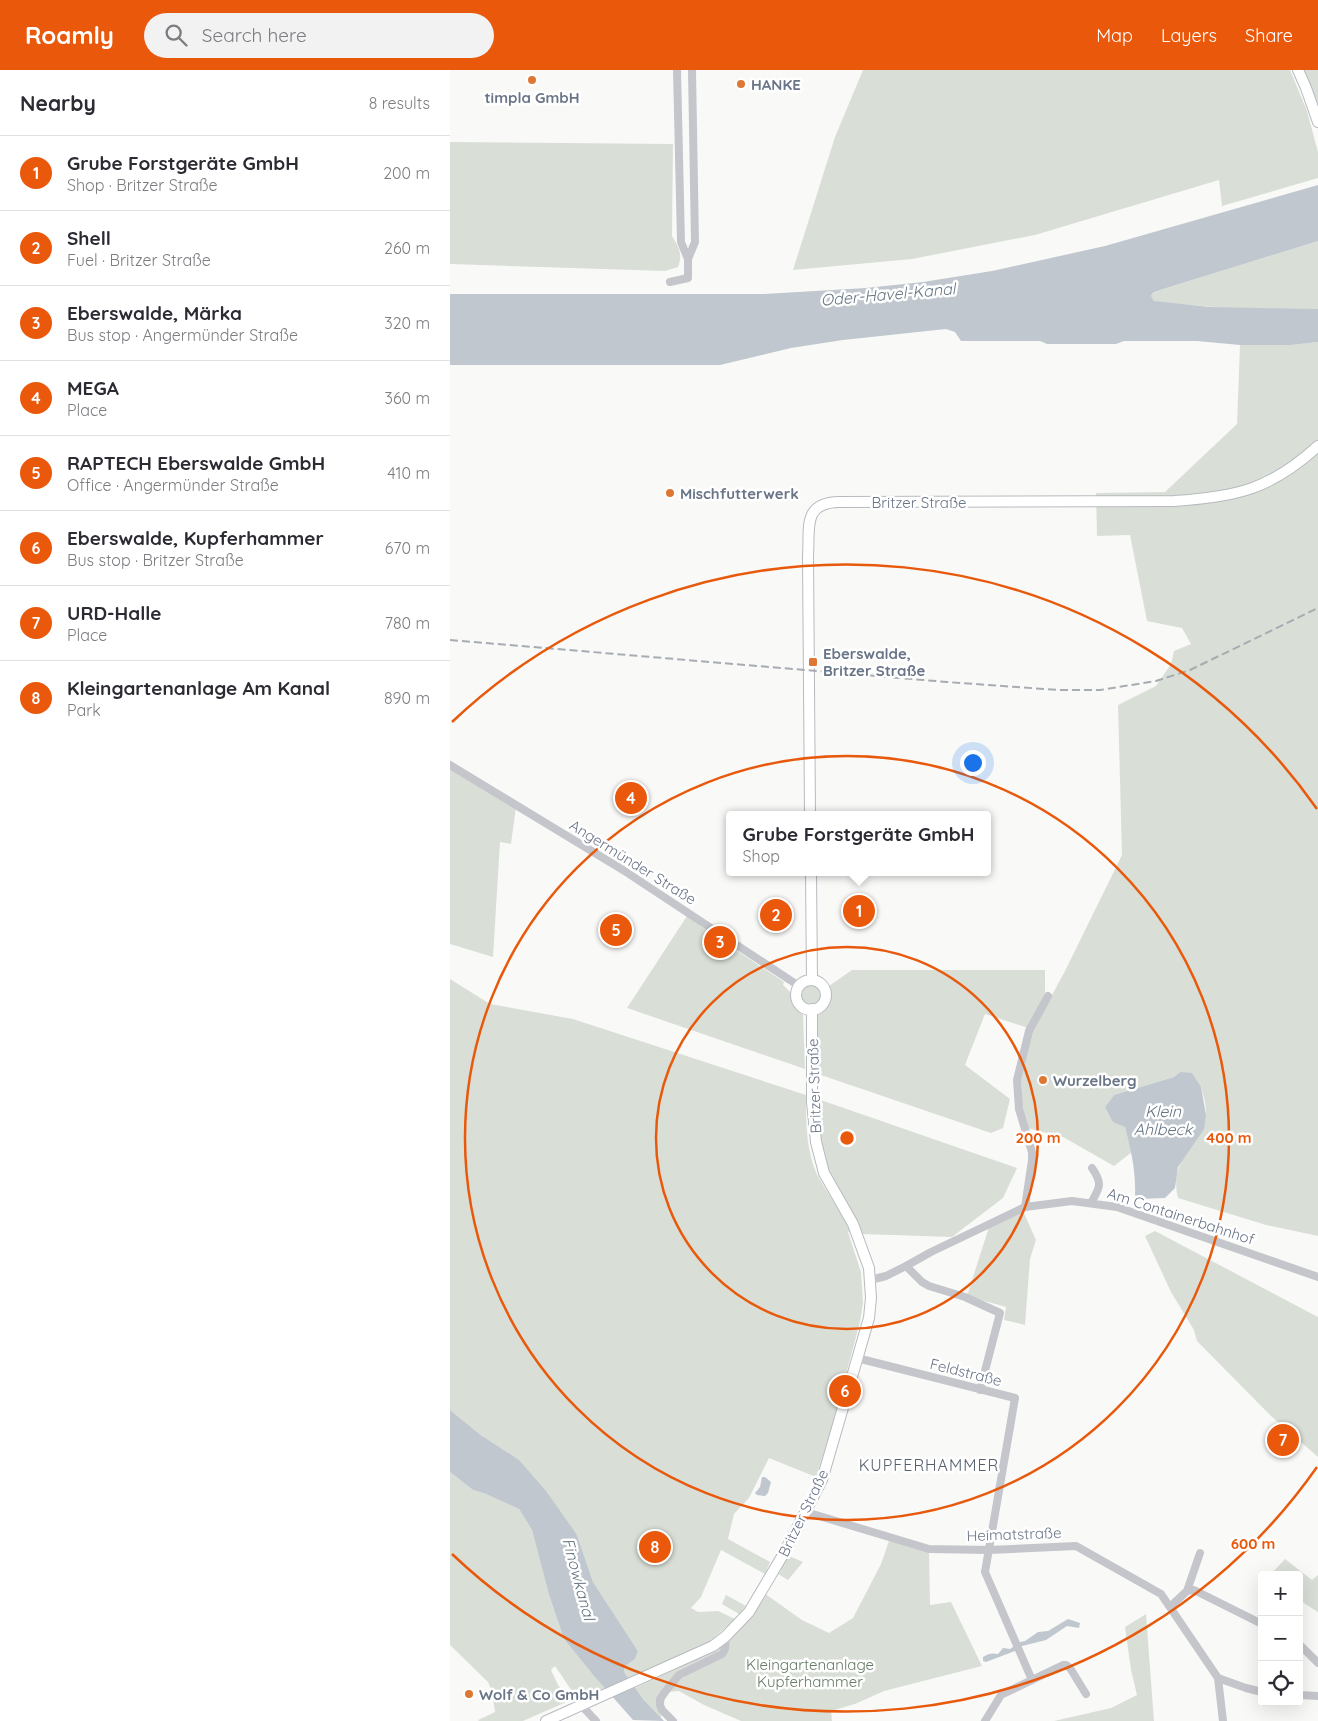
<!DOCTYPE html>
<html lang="en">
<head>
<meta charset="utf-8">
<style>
	:root { --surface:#fff; --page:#f2f2f3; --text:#2b2b33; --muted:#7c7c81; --line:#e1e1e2; --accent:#ea580c }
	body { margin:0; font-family:Quicksand,sans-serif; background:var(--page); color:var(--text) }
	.controls { position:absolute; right:15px; bottom:15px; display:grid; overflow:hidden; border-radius:5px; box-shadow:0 5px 20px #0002 }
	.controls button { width:45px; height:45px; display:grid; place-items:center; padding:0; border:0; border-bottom:1px solid var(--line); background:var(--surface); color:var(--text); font:25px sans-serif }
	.you { position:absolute; left:522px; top:692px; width:18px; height:18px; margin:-12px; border:4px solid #fff; border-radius:50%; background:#1a73e8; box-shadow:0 0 0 8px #1a73e833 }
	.badge { display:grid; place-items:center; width:32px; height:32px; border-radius:50%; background:var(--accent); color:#fff; font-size:16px; font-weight:700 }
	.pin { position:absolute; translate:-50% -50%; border:2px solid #fff; box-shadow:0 1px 5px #0006 }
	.popup { position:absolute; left:276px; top:741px; width:265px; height:65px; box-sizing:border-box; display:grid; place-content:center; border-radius:5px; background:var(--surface); filter:drop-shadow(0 1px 4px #0005); font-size:16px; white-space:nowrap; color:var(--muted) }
	.popup b { font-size:19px; color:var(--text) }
	.popup::after { content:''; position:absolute; left:50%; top:100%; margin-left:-10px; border:10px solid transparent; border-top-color:var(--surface) }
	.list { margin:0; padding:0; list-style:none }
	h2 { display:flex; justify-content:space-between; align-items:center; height:65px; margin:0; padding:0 20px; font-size:21px }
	h2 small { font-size:16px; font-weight:400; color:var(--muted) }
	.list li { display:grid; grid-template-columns:32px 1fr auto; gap:15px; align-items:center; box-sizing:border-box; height:75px; padding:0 20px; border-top:1px solid var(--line) }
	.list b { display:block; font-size:19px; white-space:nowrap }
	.list p { margin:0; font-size:16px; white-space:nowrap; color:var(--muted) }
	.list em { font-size:16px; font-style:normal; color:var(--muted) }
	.icon { flex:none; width:28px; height:28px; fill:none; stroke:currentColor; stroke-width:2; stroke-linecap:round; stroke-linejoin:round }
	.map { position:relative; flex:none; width:868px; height:1651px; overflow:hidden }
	header { display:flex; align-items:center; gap:30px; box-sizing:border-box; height:70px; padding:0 25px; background:var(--accent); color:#fff }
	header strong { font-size:24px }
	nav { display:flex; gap:28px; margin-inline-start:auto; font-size:18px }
	.search { width:350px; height:45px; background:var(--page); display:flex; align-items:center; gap:12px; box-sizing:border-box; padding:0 18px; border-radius:28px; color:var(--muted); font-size:19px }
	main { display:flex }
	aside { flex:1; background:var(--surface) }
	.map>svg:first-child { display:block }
	.green { fill:#d9dfd7 }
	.water { fill:#c0c7ce }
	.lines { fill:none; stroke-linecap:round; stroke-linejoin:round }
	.major-casing { stroke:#b7babf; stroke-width:12 }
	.minor { stroke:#c4c6cb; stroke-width:8 }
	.major { stroke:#fff; stroke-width:10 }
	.rail { stroke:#a7abb2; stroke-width:2; stroke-dasharray:8 4; stroke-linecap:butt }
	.ring { fill:none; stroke:#e8590c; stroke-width:2.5 }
	.poi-dot { fill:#de7733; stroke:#fff; stroke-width:2 }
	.labels { text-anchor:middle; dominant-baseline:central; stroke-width:5; stroke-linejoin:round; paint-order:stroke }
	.poi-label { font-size:15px; font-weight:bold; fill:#6a7588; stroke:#fff; text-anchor:start }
	.street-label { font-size:15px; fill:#6a7588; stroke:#fff }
	.park-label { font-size:15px; fill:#657a65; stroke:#fff }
	.water-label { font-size:16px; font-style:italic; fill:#667683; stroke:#fff }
	.neighbourhood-label { font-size:16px; letter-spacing:1px; fill:#57606d; stroke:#fff }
	.centre { fill:#e8590c; stroke:#fff; stroke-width:2.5 }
	.ring-label { font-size:15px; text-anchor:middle; font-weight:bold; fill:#e8590c; stroke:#fff; stroke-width:5; stroke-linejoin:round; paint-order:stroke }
</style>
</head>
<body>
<header>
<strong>Roamly</strong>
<div class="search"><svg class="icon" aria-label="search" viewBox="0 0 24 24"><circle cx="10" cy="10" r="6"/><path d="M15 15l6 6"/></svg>Search here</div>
<nav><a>Map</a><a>Layers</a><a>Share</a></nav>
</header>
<main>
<aside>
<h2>Nearby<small>8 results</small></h2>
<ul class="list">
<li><span class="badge">1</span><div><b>Grube Forstgeräte GmbH</b><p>Shop · Britzer Straße</p></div><em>200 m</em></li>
<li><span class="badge">2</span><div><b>Shell</b><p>Fuel · Britzer Straße</p></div><em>260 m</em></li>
<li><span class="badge">3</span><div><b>Eberswalde, Märka</b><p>Bus stop · Angermünder Straße</p></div><em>320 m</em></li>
<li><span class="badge">4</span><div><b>MEGA</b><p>Place</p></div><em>360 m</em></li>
<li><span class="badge">5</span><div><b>RAPTECH Eberswalde GmbH</b><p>Office · Angermünder Straße</p></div><em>410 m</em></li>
<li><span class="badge">6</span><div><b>Eberswalde, Kupferhammer</b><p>Bus stop · Britzer Straße</p></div><em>670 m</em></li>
<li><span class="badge">7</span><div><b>URD-Halle</b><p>Place</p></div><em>780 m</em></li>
<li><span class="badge">8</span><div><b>Kleingartenanlage Am Kanal</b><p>Park</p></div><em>890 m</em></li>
</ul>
</aside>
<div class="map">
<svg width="868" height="1651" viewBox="0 0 868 1651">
	<rect width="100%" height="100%" fill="#f9faf8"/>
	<path class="green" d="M413,0H840L857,41L868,82V108L772,136L769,110L585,165L462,189L343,200L385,67Z
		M852,0H868V41Z
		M0,72L223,74L222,166C229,177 233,185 228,197L215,201L0,194Z
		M868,171V239L776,238L705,232L701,227L702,224L710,220Z
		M868,272V1166L816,1155L728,1128C719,1093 745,1077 755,1047C758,1039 753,1025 751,1017L730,1002L724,1007L664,1025L655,1037L675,1057L682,1082L664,1096L613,1067L577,1058L572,1038L571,1011L575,986L582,962L615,901L672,785L668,635L706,616L721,594L724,581L741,574L732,558L697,551L680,465L647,466L646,423L715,422L787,354L790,275H841Z
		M0,695L66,737L61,774L50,772L43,887L0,874Z
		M237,846L263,865L265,871L273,876H280L334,912L333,915L340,922L344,934L353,945L355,999L177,938Z
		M402,900H595V923L578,958L535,944L515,995L560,1029L553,1058L541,1063L365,1003L367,945L377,930L379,916Z
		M0,909L40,934L123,949L356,1025C356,1052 356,1084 369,1108C379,1126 392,1143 400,1161L398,1162L411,1202L413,1233L410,1252L381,1360L366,1407L319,1388L299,1428L284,1444L278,1469L320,1492L315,1504L271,1480L251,1527L241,1538L248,1542L268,1541L285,1549L258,1573L178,1608L174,1602V1597L185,1589L188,1581L143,1512L127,1465L32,1366L0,1340Z
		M351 924a10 10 0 1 1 20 0a10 10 0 1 1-20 0Z
		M365,1028L567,1098L553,1128L502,1167L411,1164L383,1114L372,1086Z
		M573,1141L586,1170L580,1189L575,1255L554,1250L556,1237L517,1226L539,1157Z
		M705,1161L868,1247V1387L821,1346L747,1271L744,1260L721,1222L695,1166Z
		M0,1402L23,1420L36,1424L69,1439L82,1460L99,1525L114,1569L155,1618L128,1630L105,1596L101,1600L108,1615L121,1630L73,1651H29L28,1650L45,1642L42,1622L38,1612L0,1575Z
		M440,1468L479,1479L480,1535L501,1532L532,1596L434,1621L405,1634L381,1641L382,1651H291L254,1635L229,1621L218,1622L215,1629L211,1648L193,1629L185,1618L222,1601L276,1571L294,1555L303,1544L314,1523L352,1550L379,1563L403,1548L431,1494Z
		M337,1485L353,1492L338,1510L328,1504L331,1501L329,1497Z
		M835,1489L862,1510L868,1505V1542L849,1530V1505H820Z
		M276,1525L296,1536L289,1544L272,1534Z
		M696,1544L704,1651H604L661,1638L687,1625L681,1600L675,1557Z"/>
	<path class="water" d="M868,115V171L710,220L703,223L701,226L704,231L760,237L868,239V272L841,275H790L747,271H674L666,274H597L590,271H511L505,262L496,259L393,270L341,278L270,295H0V224H314L416,218L473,212L542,201L655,176Z
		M730,1002L742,1003L751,1017L756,1045L754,1059L728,1097L725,1118L715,1128L689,1129L685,1125C686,1101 681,1080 675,1057L663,1052L655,1037L664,1025L724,1007Z
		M0,1340L32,1366L69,1390L96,1421L127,1465L143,1512L188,1581L185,1589L174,1597V1602L193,1629L214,1651L183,1650L145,1607L114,1569L99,1525L82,1460L69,1439L36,1424L23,1420L0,1402Z
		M312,1407H315L321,1412L318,1423L315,1426L307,1425L305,1423L310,1417Z
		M618,1549L630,1553L629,1558L617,1556L596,1570L572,1576L565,1581L536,1592L533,1591V1587C539,1583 542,1583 548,1584L553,1578L560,1579L570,1572L575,1571L588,1562L598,1561Z"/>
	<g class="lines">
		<g class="major-casing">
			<path id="major" d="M848,0L856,18L868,52
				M360,745L358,486C360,458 352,433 389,432L724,431C787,427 821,419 868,376
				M361,802L362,910
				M346 925a15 15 0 1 1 30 0a15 15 0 1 1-30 0Z
				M96,1651L263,1576L276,1566L299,1542L334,1483L372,1410L419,1248L421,1228L419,1198L403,1154L374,1103L366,1072L362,1032V939"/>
		</g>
		<path class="minor" d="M227,0L231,172L238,189
			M220,212L238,208V189L245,172L242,0
			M0,695L173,800L349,916
			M641,1133C650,1117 653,1114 642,1098
			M575,1137L582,1090V1082L569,1039L567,1010L579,961L598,926
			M456,1196L472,1212L479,1216L515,1227L550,1243L530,1320
			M420,1210L436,1206L456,1196L481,1182L575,1137L622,1131L667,1137L868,1207
			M407,1288L565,1328L535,1502L582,1610
			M356,1442L479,1479L539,1480L626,1476L711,1524L768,1608L773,1651
			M737,1521L750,1483
			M721,1536L737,1521L744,1520L812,1554
			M849,1574L868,1593
			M768,1608L796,1618L812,1622
			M849,1625L868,1626
			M131,1635L146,1651
			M223,1651L212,1640L210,1635V1629L218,1618L229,1605L272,1584L275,1579L276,1566
			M535,1651L551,1625L613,1595H616L620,1598L636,1624"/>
		<use href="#major" class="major"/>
		<path class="rail" d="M0,570L497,612L608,620H650L706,611L740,600L868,538"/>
	</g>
	<g class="ring">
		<circle cx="397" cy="1068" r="191"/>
		<circle cx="397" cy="1068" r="382"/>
		<path d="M867 1397A574 574 0 0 1 2 1484M2 652A574 574 0 0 1 867 739"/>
	</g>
	<g class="poi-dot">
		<circle cx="82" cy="10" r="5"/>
		<circle cx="291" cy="14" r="5"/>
		<circle cx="220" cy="423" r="5"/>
		<rect x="358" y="587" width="10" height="10" rx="2.5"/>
		<circle cx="593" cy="1010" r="5"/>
		<circle cx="19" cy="1624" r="5"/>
	</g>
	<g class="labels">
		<g class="poi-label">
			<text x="301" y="14">HANKE</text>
			<text x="82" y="27" text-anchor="middle">timpla GmbH</text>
			<text x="230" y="423">Mischfutterwerk</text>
			<text x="373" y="583">Eberswalde,<tspan x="373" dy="17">Britzer Straße</tspan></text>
			<text x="603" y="1010">Wurzelberg</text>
			<text x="29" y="1624">Wolf &amp; Co GmbH</text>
		</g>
		<g class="street-label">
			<text x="469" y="432">Britzer Straße</text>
			<text transform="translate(183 792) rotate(32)">Angermünder Straße</text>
			<text transform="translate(364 1016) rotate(-92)">Britzer Straße</text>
			<text transform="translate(731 1146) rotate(18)">Am Containerbahnhof</text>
			<text transform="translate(516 1302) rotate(14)">Feldstraße</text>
			<text transform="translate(353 1443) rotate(-64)">Britzer Straße</text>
			<text transform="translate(564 1464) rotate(-2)">Heimatstraße</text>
		</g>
		<g class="park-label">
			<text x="360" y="1594">Kleingartenanlage<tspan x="360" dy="17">Kupferhammer</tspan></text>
		</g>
		<g class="water-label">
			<text transform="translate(438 224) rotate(-5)">Oder-Havel-Kanal</text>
			<text x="713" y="1041">Klein<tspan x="713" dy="18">Ahlbeck</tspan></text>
			<text transform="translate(129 1509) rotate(75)">Finowkanal</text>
		</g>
		<g class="neighbourhood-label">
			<text x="479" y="1395">KUPFERHAMMER</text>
		</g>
	</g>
	<circle cx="397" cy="1068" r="8" class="centre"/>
	<g class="ring-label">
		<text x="588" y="1073">200 m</text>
		<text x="779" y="1073">400 m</text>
		<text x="803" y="1479">600 m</text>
	</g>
</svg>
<div class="controls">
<button>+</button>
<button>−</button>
<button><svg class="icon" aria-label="locate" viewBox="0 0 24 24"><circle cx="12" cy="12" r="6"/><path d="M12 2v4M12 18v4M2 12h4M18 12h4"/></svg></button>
</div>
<div class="you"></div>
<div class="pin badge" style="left:409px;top:841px">1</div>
<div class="popup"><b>Grube Forstgeräte GmbH</b>Shop</div>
<div class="pin badge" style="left:326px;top:845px">2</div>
<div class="pin badge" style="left:270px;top:872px">3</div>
<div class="pin badge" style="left:181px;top:728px">4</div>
<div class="pin badge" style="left:166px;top:860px">5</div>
<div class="pin badge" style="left:395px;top:1321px">6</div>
<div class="pin badge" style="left:833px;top:1370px">7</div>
<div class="pin badge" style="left:205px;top:1477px">8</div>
</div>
</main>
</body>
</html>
